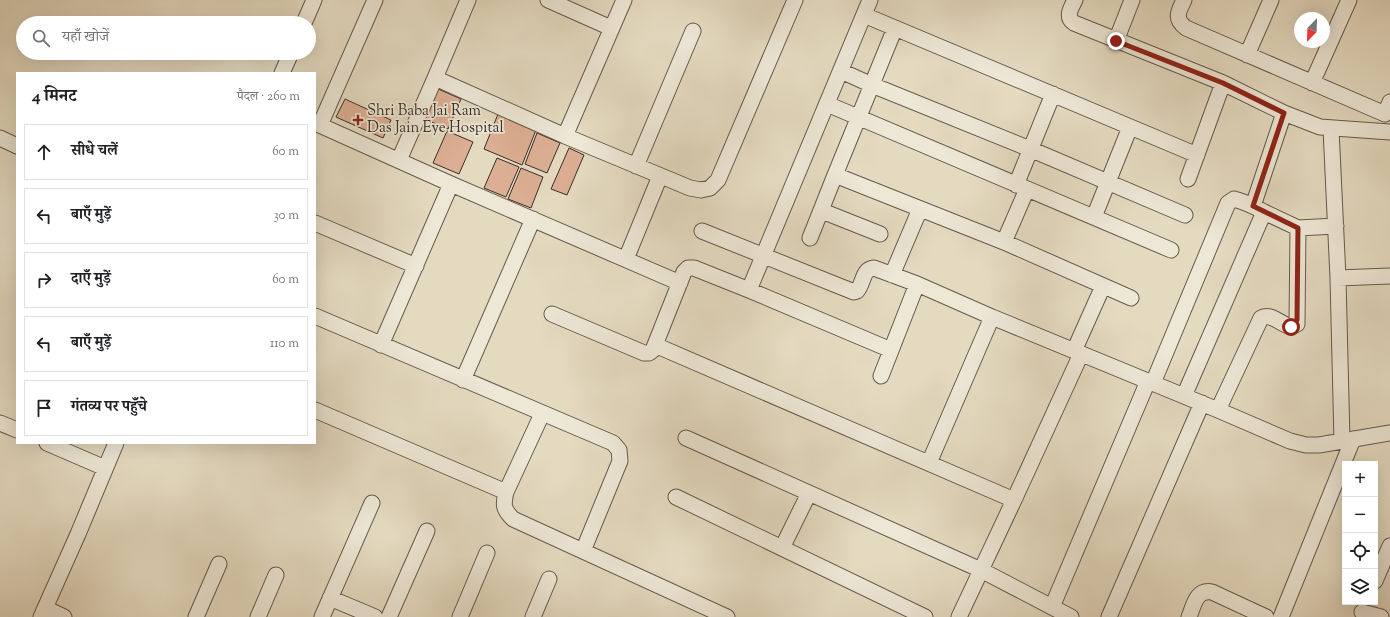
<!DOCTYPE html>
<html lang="hi">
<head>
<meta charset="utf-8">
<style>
	:root { --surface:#fff; --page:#f6f6f6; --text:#202124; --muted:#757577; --line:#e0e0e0 }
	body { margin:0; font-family:"Sorts Mill Goudy","Noto Serif Devanagari",serif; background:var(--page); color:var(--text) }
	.controls { position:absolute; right:12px; bottom:12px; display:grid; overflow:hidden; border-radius:0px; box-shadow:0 4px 16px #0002 }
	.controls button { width:36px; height:36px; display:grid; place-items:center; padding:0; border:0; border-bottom:1px solid var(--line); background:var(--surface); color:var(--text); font:20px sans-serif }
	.compass { position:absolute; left:1294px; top:12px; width:36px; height:36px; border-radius:50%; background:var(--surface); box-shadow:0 4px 16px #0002; rotate:203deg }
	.stop { position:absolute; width:12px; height:12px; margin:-9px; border:3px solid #8f2418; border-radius:50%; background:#fff }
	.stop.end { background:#8f2418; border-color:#fff; box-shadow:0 1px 4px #0008 }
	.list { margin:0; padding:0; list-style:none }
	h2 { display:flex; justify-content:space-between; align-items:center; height:52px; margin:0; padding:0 16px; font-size:17px }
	h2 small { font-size:13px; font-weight:400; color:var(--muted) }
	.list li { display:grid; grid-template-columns:26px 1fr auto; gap:12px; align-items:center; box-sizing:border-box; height:56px; margin:0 8px 8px; padding:0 8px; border:1px solid var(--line); border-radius:0px }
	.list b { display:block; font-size:15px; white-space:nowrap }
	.list em { font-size:13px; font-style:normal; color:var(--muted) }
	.icon { flex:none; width:22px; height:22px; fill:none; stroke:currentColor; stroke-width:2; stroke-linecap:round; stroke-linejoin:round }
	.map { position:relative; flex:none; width:1390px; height:617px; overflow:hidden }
	.search { position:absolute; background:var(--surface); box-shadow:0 4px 16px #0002; left:16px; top:16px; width:300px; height:44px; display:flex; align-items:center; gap:10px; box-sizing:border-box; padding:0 14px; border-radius:22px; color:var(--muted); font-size:15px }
	.panel { position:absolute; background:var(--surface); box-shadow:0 4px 16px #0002; left:16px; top:72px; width:300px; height:372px; border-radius:0px }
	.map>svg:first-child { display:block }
	.building { fill:#dcae93; stroke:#392f27 }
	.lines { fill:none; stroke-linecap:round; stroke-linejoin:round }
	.minor-casing { stroke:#645a4d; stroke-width:17 }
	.minor { stroke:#ede7d6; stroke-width:15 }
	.route { stroke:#8f2418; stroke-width:5 }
	.poi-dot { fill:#8f2418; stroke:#ede7d6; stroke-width:1.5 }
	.labels { text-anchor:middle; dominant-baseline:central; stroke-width:3.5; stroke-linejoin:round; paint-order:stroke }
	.poi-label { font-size:15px; fill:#392f27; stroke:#ede7d6; text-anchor:start }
</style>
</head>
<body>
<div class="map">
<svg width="1390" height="617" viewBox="0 0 1390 617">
	<rect width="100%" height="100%" fill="#e4dac0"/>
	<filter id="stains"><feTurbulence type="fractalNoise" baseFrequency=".005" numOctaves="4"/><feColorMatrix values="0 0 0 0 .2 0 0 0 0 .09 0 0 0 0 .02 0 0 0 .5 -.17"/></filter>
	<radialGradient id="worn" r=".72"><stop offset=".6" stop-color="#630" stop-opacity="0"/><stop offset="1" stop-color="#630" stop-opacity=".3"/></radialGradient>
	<path class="building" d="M436,88L461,99L448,129L422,118Z
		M345,99L391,120L383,138L336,117Z
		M498,114L536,130L522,165L484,149Z
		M447,131L473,142L459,174L433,163Z
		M537,133L560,143L547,173L525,164Z
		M569,148L584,155L567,195L551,189Z
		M497,158L519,167L506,197L484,188Z
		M521,168L543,177L531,208L508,199Z"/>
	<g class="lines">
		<g class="minor-casing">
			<path id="minor" d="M548,0L611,28
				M1075,0C1071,8 1065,17 1074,23L1223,83
				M1184,0C1178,12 1174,19 1186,28L1385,114L1390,102
				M864,15L1197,155
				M304,23L314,0
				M1116,41L1132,0
				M1247,55L1271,0
				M841,71L872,85L1030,149L1185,215
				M282,73L291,53
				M435,78L565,136L690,188L701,190L710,188L718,180L795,0
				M1312,83L1349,0
				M827,104L1171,250
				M315,123L451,184L680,283
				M320,125L375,0
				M1331,129L1338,278L1342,441
				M565,136L624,0
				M0,138L17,146
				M399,160L435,78L468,0
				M636,166L693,31
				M835,175L895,28
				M1188,179L1223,83L1284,113L1320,127L1390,132
				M1016,185L1053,94
				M1253,206L1284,113
				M822,211L880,234
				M1094,217L1130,127
				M315,223L416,266
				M702,231L854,292L857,291C864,283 862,269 874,268L917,284L992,317L1218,410L1290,441L1306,445H1319L1390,433
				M810,238L835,175L1004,242L1131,298
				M1004,242L1027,189
				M626,259L660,176
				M892,275L920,209
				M1338,278L1390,276
				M749,290L870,0
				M552,314L644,353H649L653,350L684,272L688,268H694L749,290L891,350
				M315,316L613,443L619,450L620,461L583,551
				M381,345L451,184
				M655,345L1014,500
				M1074,351L1103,286
				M881,376L917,284
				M463,380L533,219
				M1153,383L1228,203L1234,199C1245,202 1254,206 1264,212
				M1184,396L1264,212L1298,228
				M315,410L506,492
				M1218,410L1261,318C1270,312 1282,325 1291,327L1297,324L1298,228L1336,226
				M542,414L506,492C503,505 503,509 513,519L727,617
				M0,423L17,430
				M686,438L981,570L1071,617
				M47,443L105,468
				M929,463L992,317
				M676,497L925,617
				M782,548L809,493
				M1375,581L1390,546
				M330,598L375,617
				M1052,607L1148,381
				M45,608L64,617
				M1362,612L1381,617
				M41,617L78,534L116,443
				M196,617L219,564
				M258,617L276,575
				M322,617L372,503
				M389,617L427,531
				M460,617L487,553
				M533,617L549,579
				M959,617L1014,500L1081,354
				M1109,617L1202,403
				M1189,617C1194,605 1196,589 1212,592L1266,617
				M1281,617L1353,439"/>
		</g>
		<use href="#minor" class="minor"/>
	</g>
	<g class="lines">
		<path class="route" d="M1116,41L1223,83L1284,113L1253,206L1298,228L1297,320L1294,326L1291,327"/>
	</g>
	<path class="poi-dot" d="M356 114h4v4h4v4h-4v4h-4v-4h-4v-4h4z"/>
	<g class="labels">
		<g class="poi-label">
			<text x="367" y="111">Shri Baba Jai Ram<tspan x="367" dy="17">Das Jain Eye Hospital</tspan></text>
		</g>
	</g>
	<rect width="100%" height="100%" filter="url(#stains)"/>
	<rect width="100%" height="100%" fill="url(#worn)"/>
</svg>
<div class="controls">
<button>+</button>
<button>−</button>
<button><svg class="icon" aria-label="locate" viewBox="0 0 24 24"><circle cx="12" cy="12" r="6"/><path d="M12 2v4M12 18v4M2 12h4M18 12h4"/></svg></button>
<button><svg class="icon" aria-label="layers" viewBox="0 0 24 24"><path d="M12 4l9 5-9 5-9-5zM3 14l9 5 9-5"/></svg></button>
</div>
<svg class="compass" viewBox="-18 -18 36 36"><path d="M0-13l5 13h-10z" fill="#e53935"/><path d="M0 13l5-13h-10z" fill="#757577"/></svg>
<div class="stop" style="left:1291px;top:327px"></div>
<div class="stop end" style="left:1116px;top:41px"></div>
<div class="search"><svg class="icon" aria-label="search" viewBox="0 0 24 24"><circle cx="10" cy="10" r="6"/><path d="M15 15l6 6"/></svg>यहाँ खोजें</div>
<section class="panel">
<h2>4 मिनट<small>पैदल · 260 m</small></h2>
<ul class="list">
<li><svg class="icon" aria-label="ahead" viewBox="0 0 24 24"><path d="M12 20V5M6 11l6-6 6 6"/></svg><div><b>सीधे चलें</b></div><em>60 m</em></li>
<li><svg class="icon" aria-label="left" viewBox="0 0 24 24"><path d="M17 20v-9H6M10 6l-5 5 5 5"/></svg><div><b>बाएँ मुड़ें</b></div><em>30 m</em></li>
<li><svg class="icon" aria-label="right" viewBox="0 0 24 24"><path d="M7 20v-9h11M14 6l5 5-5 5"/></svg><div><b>दाएँ मुड़ें</b></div><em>60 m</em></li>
<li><svg class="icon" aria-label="left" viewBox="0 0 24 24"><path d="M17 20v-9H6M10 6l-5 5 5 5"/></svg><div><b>बाएँ मुड़ें</b></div><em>110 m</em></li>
<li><svg class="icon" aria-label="arrive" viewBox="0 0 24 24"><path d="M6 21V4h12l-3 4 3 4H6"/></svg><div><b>गंतव्य पर पहुँचे</b></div></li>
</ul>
</section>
</div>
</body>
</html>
